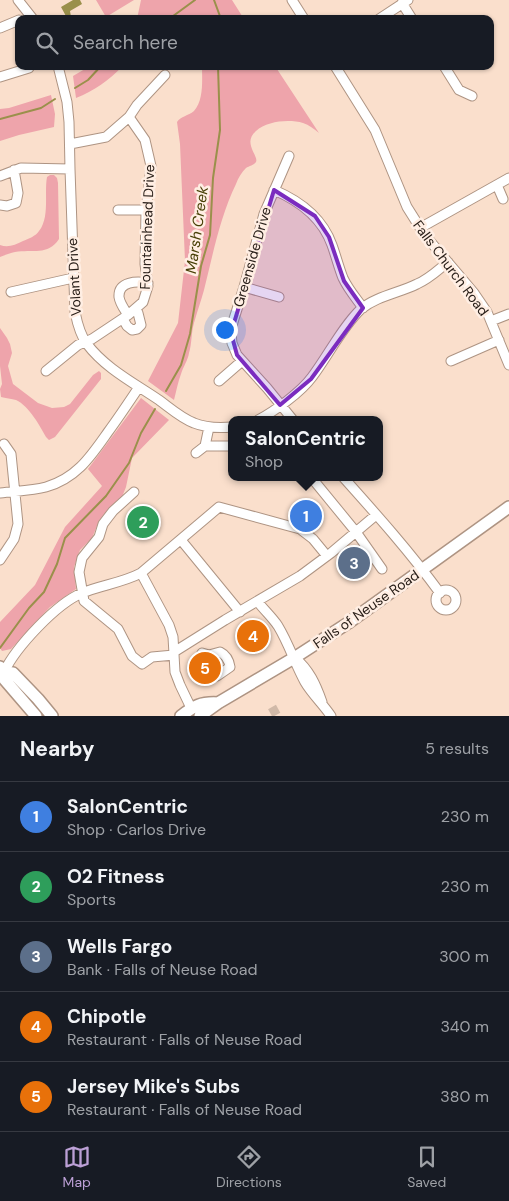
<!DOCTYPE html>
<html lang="en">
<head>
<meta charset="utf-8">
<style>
	:root { --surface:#171b24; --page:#20242c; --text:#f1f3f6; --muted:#9ea1a6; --line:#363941; --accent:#bca0d6 }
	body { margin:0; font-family:"DM Sans",sans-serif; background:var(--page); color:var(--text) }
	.you { position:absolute; left:224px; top:329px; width:18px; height:18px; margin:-12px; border:4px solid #fff; border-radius:50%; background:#1a73e8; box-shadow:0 0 0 8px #1a73e833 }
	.badge { display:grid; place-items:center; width:32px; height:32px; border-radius:50%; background:var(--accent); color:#fff; font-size:16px; font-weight:700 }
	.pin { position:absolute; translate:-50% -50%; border:2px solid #fff; box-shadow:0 1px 5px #0006 }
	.popup { position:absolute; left:228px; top:416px; width:155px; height:65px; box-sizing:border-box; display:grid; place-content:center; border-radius:10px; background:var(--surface); filter:drop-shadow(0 1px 4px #0005); font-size:16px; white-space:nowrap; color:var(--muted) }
	.popup b { font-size:19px; color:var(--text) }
	.popup::after { content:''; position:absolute; left:50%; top:100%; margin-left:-10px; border:10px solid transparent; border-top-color:var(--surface) }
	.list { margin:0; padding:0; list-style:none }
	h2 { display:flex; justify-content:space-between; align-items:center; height:65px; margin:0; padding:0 20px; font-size:21px }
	h2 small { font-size:16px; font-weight:400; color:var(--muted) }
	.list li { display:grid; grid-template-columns:32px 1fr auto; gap:15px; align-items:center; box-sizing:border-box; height:70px; padding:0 20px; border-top:1px solid var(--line) }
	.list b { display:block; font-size:19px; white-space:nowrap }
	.list p { margin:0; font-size:16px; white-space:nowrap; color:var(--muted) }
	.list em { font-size:16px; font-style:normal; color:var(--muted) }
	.icon { flex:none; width:28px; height:28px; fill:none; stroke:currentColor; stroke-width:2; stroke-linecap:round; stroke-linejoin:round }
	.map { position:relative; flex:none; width:509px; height:716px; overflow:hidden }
	.search { position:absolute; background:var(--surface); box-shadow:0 1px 4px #0004; left:15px; right:15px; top:15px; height:55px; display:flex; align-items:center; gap:12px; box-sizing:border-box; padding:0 18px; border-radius:10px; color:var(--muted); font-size:19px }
	.sheet { height:415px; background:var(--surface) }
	nav { display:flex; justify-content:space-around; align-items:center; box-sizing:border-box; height:70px; border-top:1px solid var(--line); background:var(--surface); font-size:14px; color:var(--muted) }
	nav a { display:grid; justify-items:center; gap:2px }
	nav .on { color:var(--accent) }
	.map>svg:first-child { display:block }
	.green { fill:#eea4ab }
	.water { fill:#9a904b }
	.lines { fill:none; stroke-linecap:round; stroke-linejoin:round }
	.stream { stroke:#9a904b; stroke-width:2 }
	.minor-tunnel { stroke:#d0b9a8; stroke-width:9; stroke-dasharray:9 4.5; stroke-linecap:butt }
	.minor-casing { stroke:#ae9483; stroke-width:11 }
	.major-casing { stroke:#ae9483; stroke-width:14 }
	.minor { stroke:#fff; stroke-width:9 }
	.major { stroke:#fff; stroke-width:11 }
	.marked { fill:#7b2cbf; fill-opacity:0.2; stroke:#7b2cbf; stroke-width:4; stroke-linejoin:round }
	.labels { text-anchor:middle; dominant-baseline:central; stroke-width:5; stroke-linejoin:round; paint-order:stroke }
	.street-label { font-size:14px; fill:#2a201a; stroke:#ffeee3 }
	.water-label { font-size:15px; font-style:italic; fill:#484007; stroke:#ffeee3 }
</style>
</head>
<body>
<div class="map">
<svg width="509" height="716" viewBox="0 0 509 716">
	<rect width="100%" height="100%" fill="#fadfcc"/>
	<path class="green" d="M96,0H134L106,17Z
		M141,0H232L244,19H137Z
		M90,66H123C109,80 94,91 76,98L73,76Z
		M202,66H275L319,133C314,129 309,125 303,123C289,119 267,121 256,131C242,143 259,156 256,162C254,165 249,166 246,168C242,172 238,178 236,184C220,217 213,254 204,290C201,301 197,312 194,323C191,333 192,343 189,353C188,360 183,367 181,374C178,382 176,392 174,400L148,381L178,323L185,261L180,144L177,122C181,116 188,116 194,111C204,100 202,80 202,66Z
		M51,95L55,114L54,127L19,135L0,141V109L9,108Z
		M50,175H54L57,178L58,183L59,239C48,256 32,249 15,252C10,253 5,255 0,257V245C8,248 15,245 23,241C28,239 36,236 39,231C50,217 44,193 47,177Z
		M0,328L7,338L10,344L12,353L8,366L13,384L38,403L52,408L64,407L70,404L93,375L99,371L101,373V379L55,437L49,440L46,437C40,426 29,406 16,400C12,399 5,398 1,397L0,389L2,384L0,366Z
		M141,398L169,420L132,458L126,487L122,497L109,508L99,521L92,538L80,550L74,567L76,589L50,607L11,649L2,651L0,648V622L35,585L65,527L102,486L88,469Z"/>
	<path class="water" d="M73,0H80L82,4L70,11L71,17L67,18L61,7Z"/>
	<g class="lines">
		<path class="stream" d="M214,0L221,19
			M169,19L195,0
			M75,88L88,80L101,66
			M0,119L41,108L55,99
			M166,391L181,365L190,334L201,266L210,235L213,178L220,130L218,66
			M0,648L29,608L44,592L57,564L65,538L106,496L129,463L141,433L155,409"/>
		<path class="minor-tunnel" d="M272,707L277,716"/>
		<g class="minor-casing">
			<path id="minor" d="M18,0L33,19
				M292,0L304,19
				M402,3L412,19
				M379,19L408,0
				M0,28L19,20
				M58,66L67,102L69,122L70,169L75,312C77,322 80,335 87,344C105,368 134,383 159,400C170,408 181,418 194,423C206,428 220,428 232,427
				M335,66L375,130L407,207L424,234L474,293L487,312L509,365
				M444,66L459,90L472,96
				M0,77L29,68
				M70,144L106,137L129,117L137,105L165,75
				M289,156L264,214L244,287L233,322L231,333L232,343L237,355L267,388L293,420
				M0,176L21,168L70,169
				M497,185L503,199
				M274,190C300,201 322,217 332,245C336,256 339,268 343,278C348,289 356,298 363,308
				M0,205L7,206L16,203L18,193L14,170
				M118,210H146
				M420,228L509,178
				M244,287L279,297
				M11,292L73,278
				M128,315C125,310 120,304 119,297C118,281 137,281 148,283
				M123,319L127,326L132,330L137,329L141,325L138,313L135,309
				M491,321L509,314
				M451,361L499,340
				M46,371L78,345L92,339L128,315L143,302L148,286L145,264L146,212L151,166L145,140L129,117
				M219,381L242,361
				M258,420C275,411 301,392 312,377C328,356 342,327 361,309C377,296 399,293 417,284C429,279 438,270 448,262
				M205,446H232
				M196,453L205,446L209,427
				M311,477L356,532L382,569
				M343,477C377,515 410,552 440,593
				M134,492L113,511L103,524L99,537L82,558L79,572L84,601L118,629L132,656L142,664L152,657L174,655
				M0,493C15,491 31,491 46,487C77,478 91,456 108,432C119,417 129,402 139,387
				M181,540L240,612
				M0,560L14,539L18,524L11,454L4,444
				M436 600a10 10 0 1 1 20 0a10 10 0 1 1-20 0Z
				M258,602C264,610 272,617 278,626C289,644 295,664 305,682C312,694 323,704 331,716
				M174,652L225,620L300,576L331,553L376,515
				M202,653L209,655L220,652C226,655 229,660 230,667L217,676
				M295,658C309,669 316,685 322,702
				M4,672C16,647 56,604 82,593C101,585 122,583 141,573
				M191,708L180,685L175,672L173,637L169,625L141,573L219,507L300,529L313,539L327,556"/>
		</g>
		<g class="major-casing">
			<path id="major" d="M0,667L4,672L5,680L36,716
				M4,672L13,673L38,699L52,716
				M181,716C194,706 201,702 218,703
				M200,716L218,703L294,658L348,623L509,507"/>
		</g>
		<use href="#minor" class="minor"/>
		<use href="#major" class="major"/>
	</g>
	<path class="marked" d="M274,190L315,216L329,237L344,281L363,308L311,379L280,405L237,355L231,333Z"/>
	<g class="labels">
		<g class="street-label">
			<text transform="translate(147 227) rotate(-88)">Fountainhead Drive</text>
			<text transform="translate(252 257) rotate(-74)">Greenside Drive</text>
			<text transform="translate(451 268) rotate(53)">Falls Church Road</text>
			<text transform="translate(74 277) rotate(-93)">Volant Drive</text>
			<text transform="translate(366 609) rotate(-35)">Falls of Neuse Road</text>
		</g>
		<g class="water-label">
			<text transform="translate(197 230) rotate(-82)">Marsh Creek</text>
		</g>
	</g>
</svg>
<div class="you"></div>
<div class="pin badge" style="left:306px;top:516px;background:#3f7fe0">1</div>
<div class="popup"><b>SalonCentric</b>Shop</div>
<div class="pin badge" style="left:143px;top:522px;background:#2e9e5b">2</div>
<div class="pin badge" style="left:354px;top:563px;background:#5c6f8a">3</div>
<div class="pin badge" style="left:253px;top:636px;background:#e8710a">4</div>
<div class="pin badge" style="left:205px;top:668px;background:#e8710a">5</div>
<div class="search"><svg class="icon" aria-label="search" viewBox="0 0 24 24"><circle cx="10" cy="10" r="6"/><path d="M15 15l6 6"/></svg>Search here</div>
</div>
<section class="sheet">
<h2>Nearby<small>5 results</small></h2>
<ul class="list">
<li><span class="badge" style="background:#3f7fe0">1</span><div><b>SalonCentric</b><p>Shop · Carlos Drive</p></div><em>230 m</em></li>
<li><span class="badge" style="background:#2e9e5b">2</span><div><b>O2 Fitness</b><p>Sports</p></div><em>230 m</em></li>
<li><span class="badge" style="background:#5c6f8a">3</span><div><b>Wells Fargo</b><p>Bank · Falls of Neuse Road</p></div><em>300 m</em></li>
<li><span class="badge" style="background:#e8710a">4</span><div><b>Chipotle</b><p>Restaurant · Falls of Neuse Road</p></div><em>340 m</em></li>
<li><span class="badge" style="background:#e8710a">5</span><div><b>Jersey Mike's Subs</b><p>Restaurant · Falls of Neuse Road</p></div><em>380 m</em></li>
</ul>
</section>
<nav>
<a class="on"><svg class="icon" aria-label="map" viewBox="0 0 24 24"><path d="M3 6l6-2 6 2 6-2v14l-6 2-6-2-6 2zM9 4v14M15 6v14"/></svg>Map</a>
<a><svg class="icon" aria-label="directions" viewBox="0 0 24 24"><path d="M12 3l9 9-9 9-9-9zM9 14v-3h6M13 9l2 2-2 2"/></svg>Directions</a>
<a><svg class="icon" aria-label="saved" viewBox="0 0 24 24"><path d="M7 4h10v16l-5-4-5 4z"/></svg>Saved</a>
</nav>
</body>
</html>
